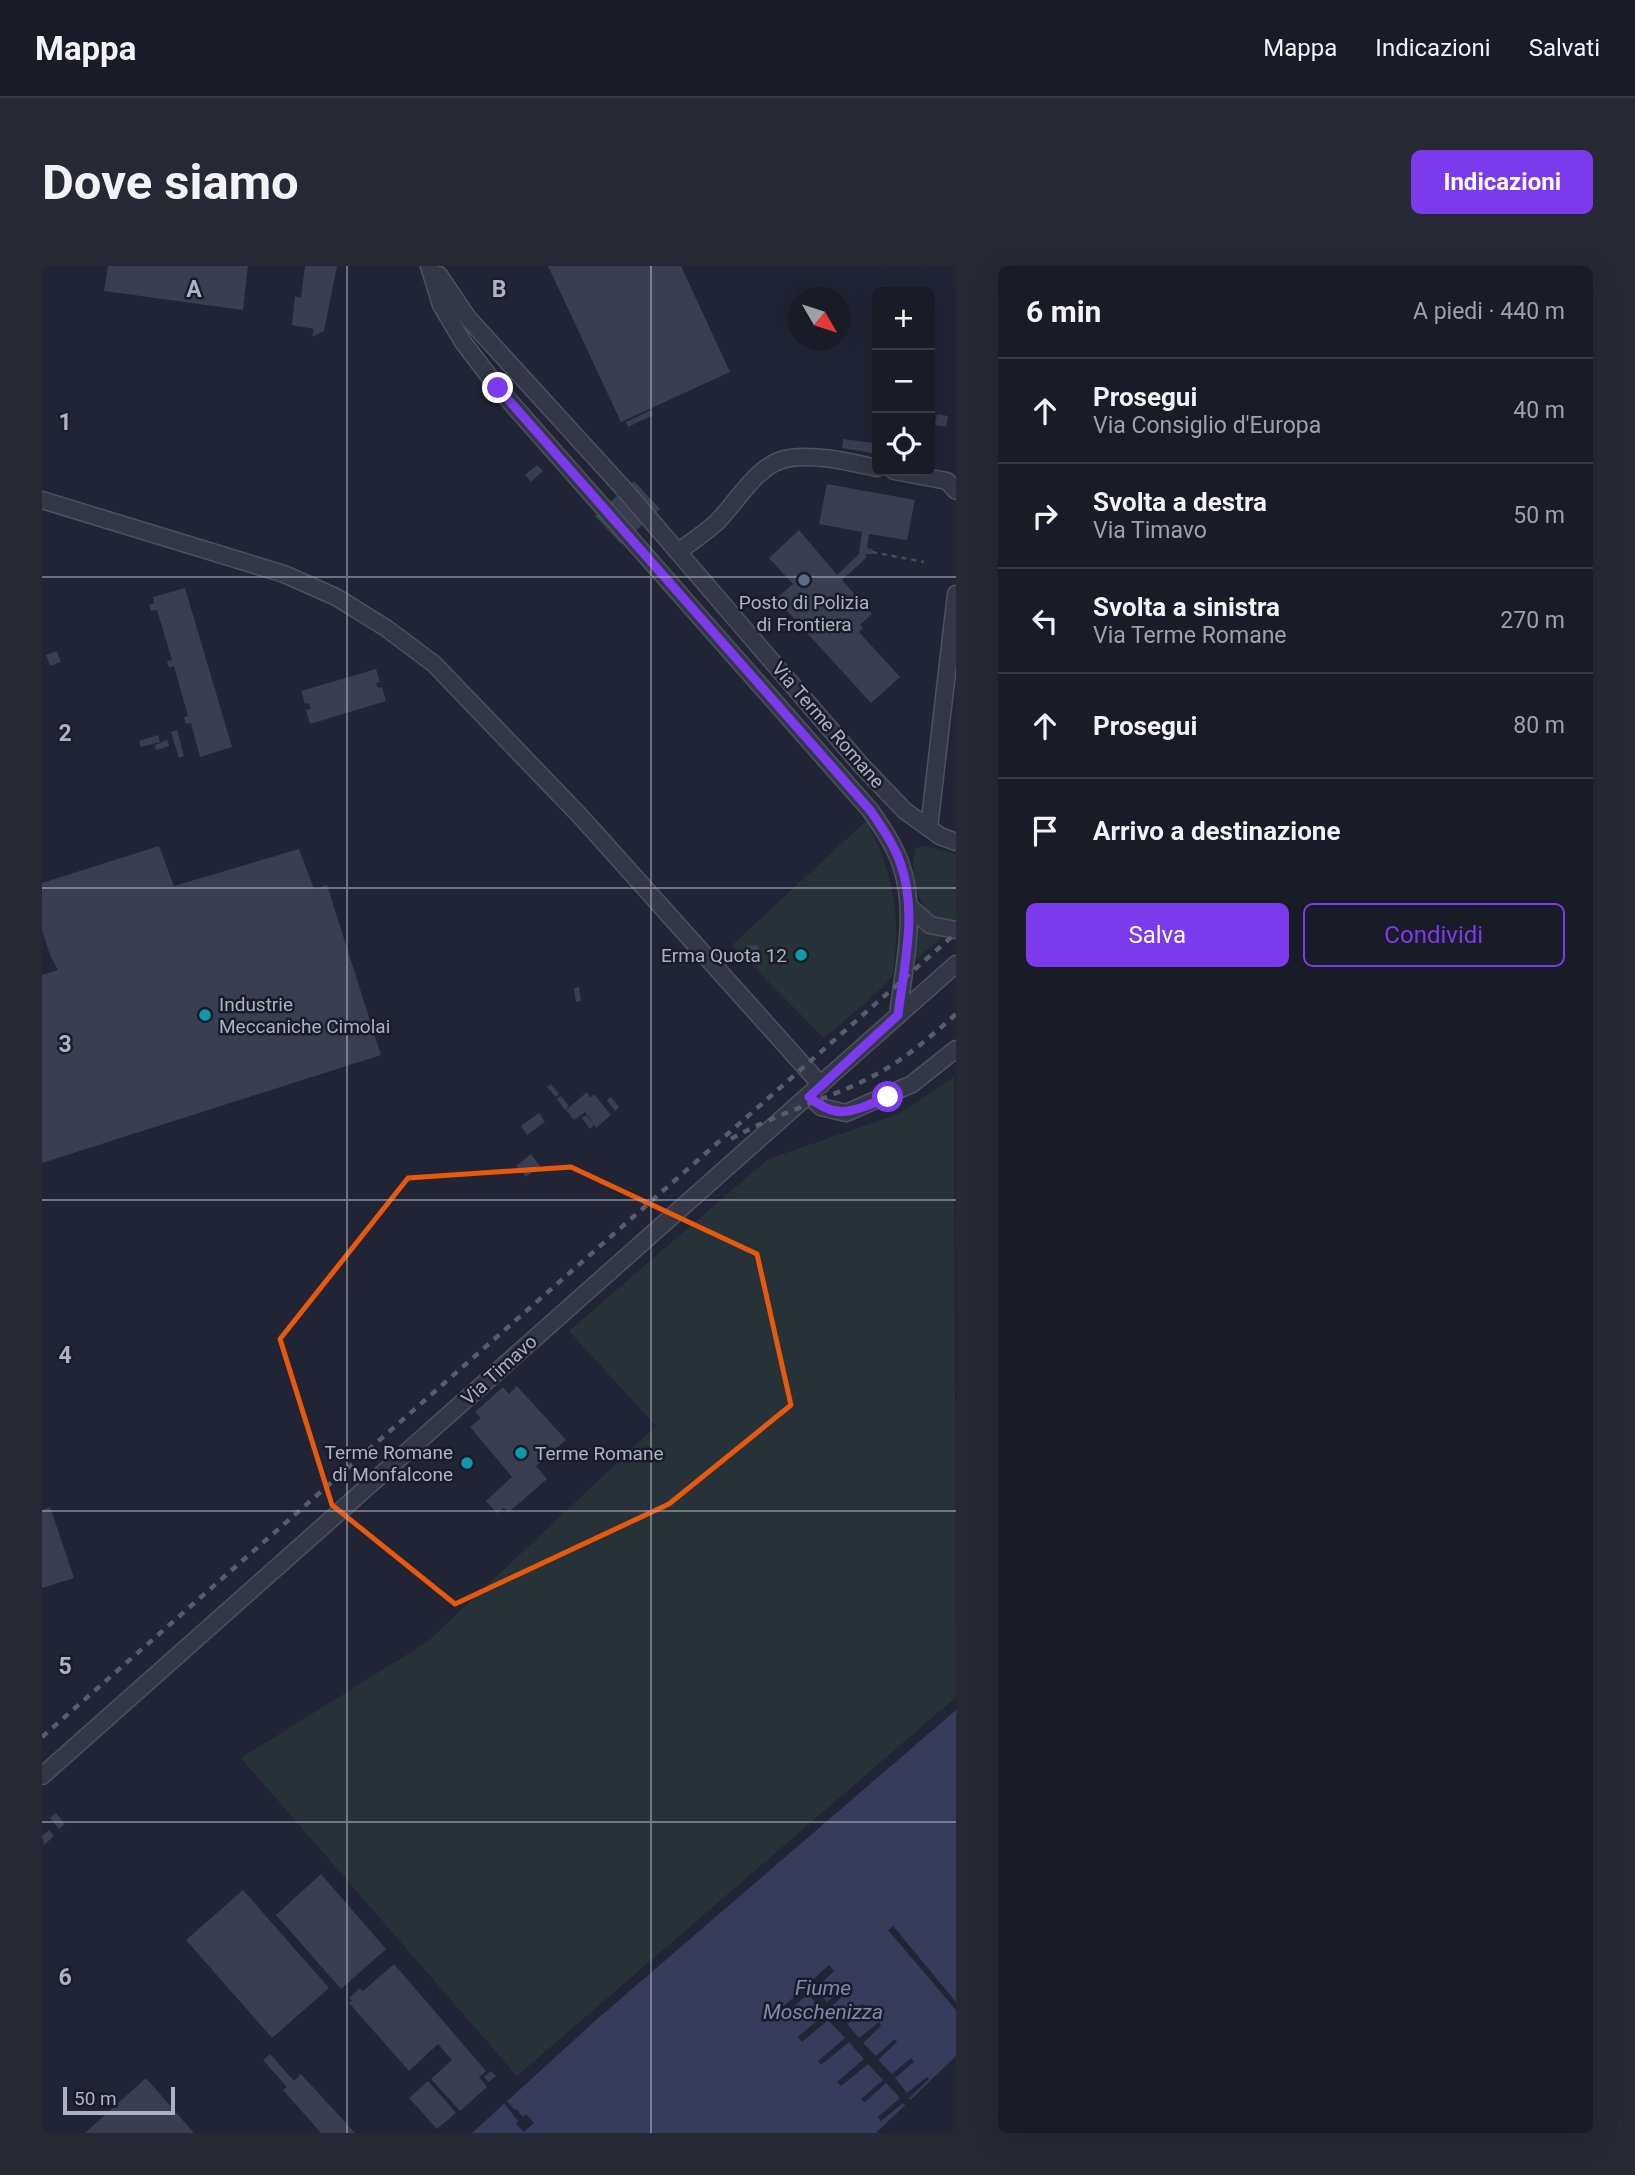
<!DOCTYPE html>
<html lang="it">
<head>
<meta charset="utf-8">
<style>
	:root { --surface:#191b27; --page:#262833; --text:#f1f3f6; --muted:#9fa1a7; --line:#373944; --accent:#7c3aed }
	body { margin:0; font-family:Roboto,sans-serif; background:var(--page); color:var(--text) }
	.controls { position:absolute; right:21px; top:21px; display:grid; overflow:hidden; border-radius:10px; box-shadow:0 7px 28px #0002 }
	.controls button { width:63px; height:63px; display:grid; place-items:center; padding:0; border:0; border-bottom:2px solid var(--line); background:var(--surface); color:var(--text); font:35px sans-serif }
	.compass { position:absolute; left:746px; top:21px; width:63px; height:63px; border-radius:50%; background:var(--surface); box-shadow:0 7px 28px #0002; rotate:129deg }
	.scale { position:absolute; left:21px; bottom:18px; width:112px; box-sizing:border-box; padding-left:7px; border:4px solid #aeb1c1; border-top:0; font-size:19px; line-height:24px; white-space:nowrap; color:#aeb1c1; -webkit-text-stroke:5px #1a1c29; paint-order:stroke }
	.stop { position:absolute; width:21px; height:21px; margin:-16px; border:5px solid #7c3aed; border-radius:50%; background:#fff }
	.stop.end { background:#7c3aed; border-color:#fff; box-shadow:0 2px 7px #0008 }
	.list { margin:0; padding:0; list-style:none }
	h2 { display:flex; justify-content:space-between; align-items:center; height:91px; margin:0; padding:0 28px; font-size:30px }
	h2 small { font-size:23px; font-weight:400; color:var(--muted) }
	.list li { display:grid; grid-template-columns:46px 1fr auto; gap:21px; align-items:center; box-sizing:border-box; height:105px; padding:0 28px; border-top:2px solid var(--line) }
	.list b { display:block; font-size:26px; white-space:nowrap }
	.list p { margin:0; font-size:23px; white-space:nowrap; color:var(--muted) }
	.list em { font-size:23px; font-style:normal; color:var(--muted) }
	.actions { display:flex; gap:14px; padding:21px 28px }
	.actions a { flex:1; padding:16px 0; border:2px solid var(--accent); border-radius:10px; text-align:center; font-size:24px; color:var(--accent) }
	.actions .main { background:var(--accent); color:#fff }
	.icon { flex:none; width:38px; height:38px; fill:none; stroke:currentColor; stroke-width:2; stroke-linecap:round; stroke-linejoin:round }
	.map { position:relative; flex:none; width:914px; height:1867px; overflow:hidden; border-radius:10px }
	header { display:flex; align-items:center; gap:42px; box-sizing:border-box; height:98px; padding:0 35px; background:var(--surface); border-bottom:2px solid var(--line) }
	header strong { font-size:33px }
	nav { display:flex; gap:38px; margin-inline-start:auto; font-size:24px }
	.intro { display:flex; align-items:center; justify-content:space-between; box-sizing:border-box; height:168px; padding:0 42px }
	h1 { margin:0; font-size:49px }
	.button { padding:18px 32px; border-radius:10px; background:var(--accent); color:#fff; font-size:24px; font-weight:700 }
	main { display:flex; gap:42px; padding:0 42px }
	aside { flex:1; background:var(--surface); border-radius:10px; box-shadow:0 7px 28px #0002 }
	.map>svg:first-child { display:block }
	.green { fill:#263238 }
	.water { fill:#363c5a }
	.pier { fill:#212434 }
	.building { fill:#3a3e51 }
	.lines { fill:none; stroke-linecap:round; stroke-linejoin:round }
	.minor-casing { stroke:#4e515f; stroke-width:19 }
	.path { stroke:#424e54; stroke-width:2.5; stroke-dasharray:5 5; stroke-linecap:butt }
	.minor { stroke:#343745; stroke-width:16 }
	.rail { stroke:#585c6d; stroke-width:4.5; stroke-dasharray:7 7; stroke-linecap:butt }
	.route { stroke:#7c3aed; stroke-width:9 }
	.marked { fill:none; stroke:#e8590c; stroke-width:5; stroke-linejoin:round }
	.grid { fill:none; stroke:#aeb1c1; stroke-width:2; stroke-opacity:0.55 }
	.service-dot { fill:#5c6f8a; stroke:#1a1c29; stroke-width:2.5 }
	.culture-dot { fill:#0f9aa8; stroke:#1a1c29; stroke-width:2.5 }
	.labels { text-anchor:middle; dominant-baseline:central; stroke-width:5; stroke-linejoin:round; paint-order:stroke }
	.poi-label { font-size:19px; fill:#aeb1c1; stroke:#1a1c29; text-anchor:end }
	.street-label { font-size:19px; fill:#aeb1c1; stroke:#1a1c29 }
	.water-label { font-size:21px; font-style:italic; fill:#8089ad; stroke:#1a1c29 }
	.grid-label { font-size:23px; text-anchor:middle; font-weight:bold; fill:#aeb1c1; stroke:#1a1c29; stroke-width:5; stroke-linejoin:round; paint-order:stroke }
</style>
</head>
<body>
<header>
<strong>Mappa</strong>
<nav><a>Mappa</a><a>Indicazioni</a><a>Salvati</a></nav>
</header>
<div class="intro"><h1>Dove siamo</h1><a class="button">Indicazioni</a></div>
<main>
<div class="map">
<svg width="914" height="1867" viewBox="0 0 914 1867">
	<rect width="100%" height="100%" fill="#212434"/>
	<path class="green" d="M824,555C847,597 860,646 852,694C852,699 852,706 850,710C846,719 793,762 782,772L690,679Z
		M882,580L914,588V653C909,654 902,655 897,653C874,644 867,603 874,582Z
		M872,657L884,667L900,671L870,697Z
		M912,811L914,1431L475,1810L199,1492L385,1376L614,1160L527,1065L726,893L857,848Z"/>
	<path class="water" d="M914,1444V1790L834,1867H430L554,1754Z"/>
	<path class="pier" d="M851,1660L914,1736V1744L846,1664Z
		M787,1699L792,1705L773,1723L785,1736L805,1720L807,1724L789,1741L802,1755L820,1738L823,1741L805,1758L817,1772L837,1756L839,1760L821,1777L834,1790L853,1773L855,1776L836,1794L850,1808L869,1792L872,1796L853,1812L865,1827L885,1811L887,1813L867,1832L870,1837L866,1841L861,1837L839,1855L836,1851L858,1832L844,1817L823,1836L819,1833L841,1814L826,1798L799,1820L795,1816L822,1793L807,1776L779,1799L776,1795L803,1772L786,1754L760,1776L756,1771L783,1748L766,1728L736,1754L732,1749Z
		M463,1833L473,1844L474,1843L481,1851L484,1848L492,1857L482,1866L474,1858L476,1855L461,1836Z"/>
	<path class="building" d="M66,0H206L201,44L62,25Z
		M263,0H295L282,65L270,71L272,63L250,59L253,30L259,32Z
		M506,0H639L688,106L579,156Z
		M609,144L611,149L586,161L584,156Z
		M895,148L906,150L904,161L893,159Z
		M801,173L832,177L830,187L800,182Z
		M495,199L501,205L489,216L483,209Z
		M592,215L618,243L579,278L553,250Z
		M785,218L873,234L865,274L827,268L825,282L831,283L830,288H824L823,293L800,314L830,348L818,359L821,362L817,366L858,411L829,437L734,333L751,318L727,292L757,264L795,309L817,288L820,266L777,258Z
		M143,322L190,481L158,491L149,457L144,458L142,451L146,450L132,400L127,402L125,395L130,394L115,344L109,345L107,339L112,337L111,331Z
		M15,385L19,396L8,400L4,389Z
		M334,403L338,416L334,417L336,422L340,421L344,435L268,458L264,444L269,443L267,437L263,438L259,425Z
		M135,464L142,490L137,492L129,466Z
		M116,469L118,476L99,481L97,475Z
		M125,474L127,480L114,484L113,479Z
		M117,580L132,620L257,583L272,623L285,619L339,789L0,897V709L16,704L8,689L0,664V617Z
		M715,679L717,683L706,691L703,684L705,680Z
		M537,721L539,735L534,736L532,722Z
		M509,818L517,828L514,831L505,821Z
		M545,826L548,832L552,828L569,849L554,862L552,859L548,863L540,852L544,849L553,859L543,846L532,854L524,844Z
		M519,830L527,840L523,844L515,833Z
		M569,831L577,841L573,845L565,834Z
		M497,847L503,856L485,869L479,860Z
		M489,888L498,900L484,911L474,900Z
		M475,1120L524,1174L494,1200L505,1213L467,1246L462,1242L455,1247L444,1235L470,1211L428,1161L439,1152L433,1146L461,1121L467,1128Z
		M8,1241L32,1312L0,1322V1244Z
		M14,1547L23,1558L17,1563L8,1552Z
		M7,1564L12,1570L2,1579L0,1570Z
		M279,1608L344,1683L299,1723L234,1649Z
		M201,1624L287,1722L230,1772L144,1674Z
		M352,1698L444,1805L437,1811L445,1821L418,1845L389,1813L410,1794L396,1778L367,1805L307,1737L310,1735L307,1732L318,1722L321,1725Z
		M228,1788L252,1815L259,1808L313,1867H279L241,1824L245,1821L221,1794Z
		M449,1805L454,1810L447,1816L442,1811Z
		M104,1812L152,1867H43Z
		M386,1815L414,1847L395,1863L367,1832Z"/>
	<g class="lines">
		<g class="minor-casing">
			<path id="minor" d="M387,0L399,39L421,76L456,122L828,544C839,560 851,577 858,596C876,644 862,700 856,749
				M397,9L426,52L581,222L819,499L863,545L898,570L914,576
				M852,205L905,215L914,225
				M0,234L242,308L294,331L344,362L392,398L540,552L779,819
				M636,286C649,276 663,267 675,256C696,235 716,196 748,192C777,188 807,196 835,202
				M887,562L914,328
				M867,640L888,659L914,664
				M767,830L779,841L804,847L870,818L914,783
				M0,1510L914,698"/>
		</g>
		<path class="path" d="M830,286L882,296"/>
		<use href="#minor" class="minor"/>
		<path class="rail" d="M689,873C736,846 789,833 837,807C865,791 890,770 914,748
			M0,1471L914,667"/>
	</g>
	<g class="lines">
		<path class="route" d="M456,122L828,544C839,560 851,577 858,596C876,645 862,699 856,749L767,831C797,856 813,844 846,831"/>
	</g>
	<path class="marked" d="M529,901L715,988L749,1139L627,1238L413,1338L290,1239L238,1073L366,912Z"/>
	<path class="grid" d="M305,0V1867M609,0V1867M0,311H914M0,622H914M0,934H914M0,1245H914M0,1556H914"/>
	<circle class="service-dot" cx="762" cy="314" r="7"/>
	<g class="culture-dot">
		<circle cx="759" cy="689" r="7"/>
		<circle cx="163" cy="749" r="7"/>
		<circle cx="479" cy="1187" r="7"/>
		<circle cx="425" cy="1197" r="7"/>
	</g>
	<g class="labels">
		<g class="poi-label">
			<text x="762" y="336" text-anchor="middle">Posto di Polizia<tspan x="762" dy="22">di Frontiera</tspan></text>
			<text x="745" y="689">Erma Quota 12</text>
			<text x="177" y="738" text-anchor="start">Industrie<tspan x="177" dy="22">Meccaniche Cimolai</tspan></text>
			<text x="411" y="1186">Terme Romane<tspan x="411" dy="22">di Monfalcone</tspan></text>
			<text x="493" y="1187" text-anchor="start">Terme Romane</text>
		</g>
		<g class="street-label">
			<text transform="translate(786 459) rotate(49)">Via Terme Romane</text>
			<text transform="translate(457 1104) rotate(-42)">Via Timavo</text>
		</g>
		<g class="water-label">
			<text x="781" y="1722">Fiume<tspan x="781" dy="24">Moschenizza</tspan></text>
		</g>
	</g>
	<g class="grid-label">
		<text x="152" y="31">A</text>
		<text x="457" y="31">B</text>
		<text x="23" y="164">1</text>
		<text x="23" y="475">2</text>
		<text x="23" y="786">3</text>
		<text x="23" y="1097">4</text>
		<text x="23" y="1408">5</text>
		<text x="23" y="1719">6</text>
	</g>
</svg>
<div class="controls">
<button>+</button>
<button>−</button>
<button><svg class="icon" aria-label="locate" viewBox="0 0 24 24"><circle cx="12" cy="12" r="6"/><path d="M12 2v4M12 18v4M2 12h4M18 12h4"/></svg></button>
</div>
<svg class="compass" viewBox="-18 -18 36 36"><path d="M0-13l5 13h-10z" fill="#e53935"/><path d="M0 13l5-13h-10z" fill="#9fa1a7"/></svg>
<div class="scale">50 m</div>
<div class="stop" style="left:846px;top:831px"></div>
<div class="stop end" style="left:456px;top:122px"></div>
</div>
<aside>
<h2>6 min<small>A piedi · 440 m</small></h2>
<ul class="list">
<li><svg class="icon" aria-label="ahead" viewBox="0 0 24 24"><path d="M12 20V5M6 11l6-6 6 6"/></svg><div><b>Prosegui</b><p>Via Consiglio d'Europa</p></div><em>40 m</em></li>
<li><svg class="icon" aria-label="right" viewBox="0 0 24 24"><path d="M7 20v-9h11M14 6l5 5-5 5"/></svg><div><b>Svolta a destra</b><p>Via Timavo</p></div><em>50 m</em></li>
<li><svg class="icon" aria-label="left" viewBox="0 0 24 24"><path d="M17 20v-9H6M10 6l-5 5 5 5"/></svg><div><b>Svolta a sinistra</b><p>Via Terme Romane</p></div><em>270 m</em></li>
<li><svg class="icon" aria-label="ahead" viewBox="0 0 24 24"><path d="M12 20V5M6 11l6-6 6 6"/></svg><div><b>Prosegui</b></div><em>80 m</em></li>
<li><svg class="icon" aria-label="arrive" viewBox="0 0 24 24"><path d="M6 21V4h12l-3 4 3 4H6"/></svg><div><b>Arrivo a destinazione</b></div></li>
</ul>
<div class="actions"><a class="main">Salva</a><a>Condividi</a></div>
</aside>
</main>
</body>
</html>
